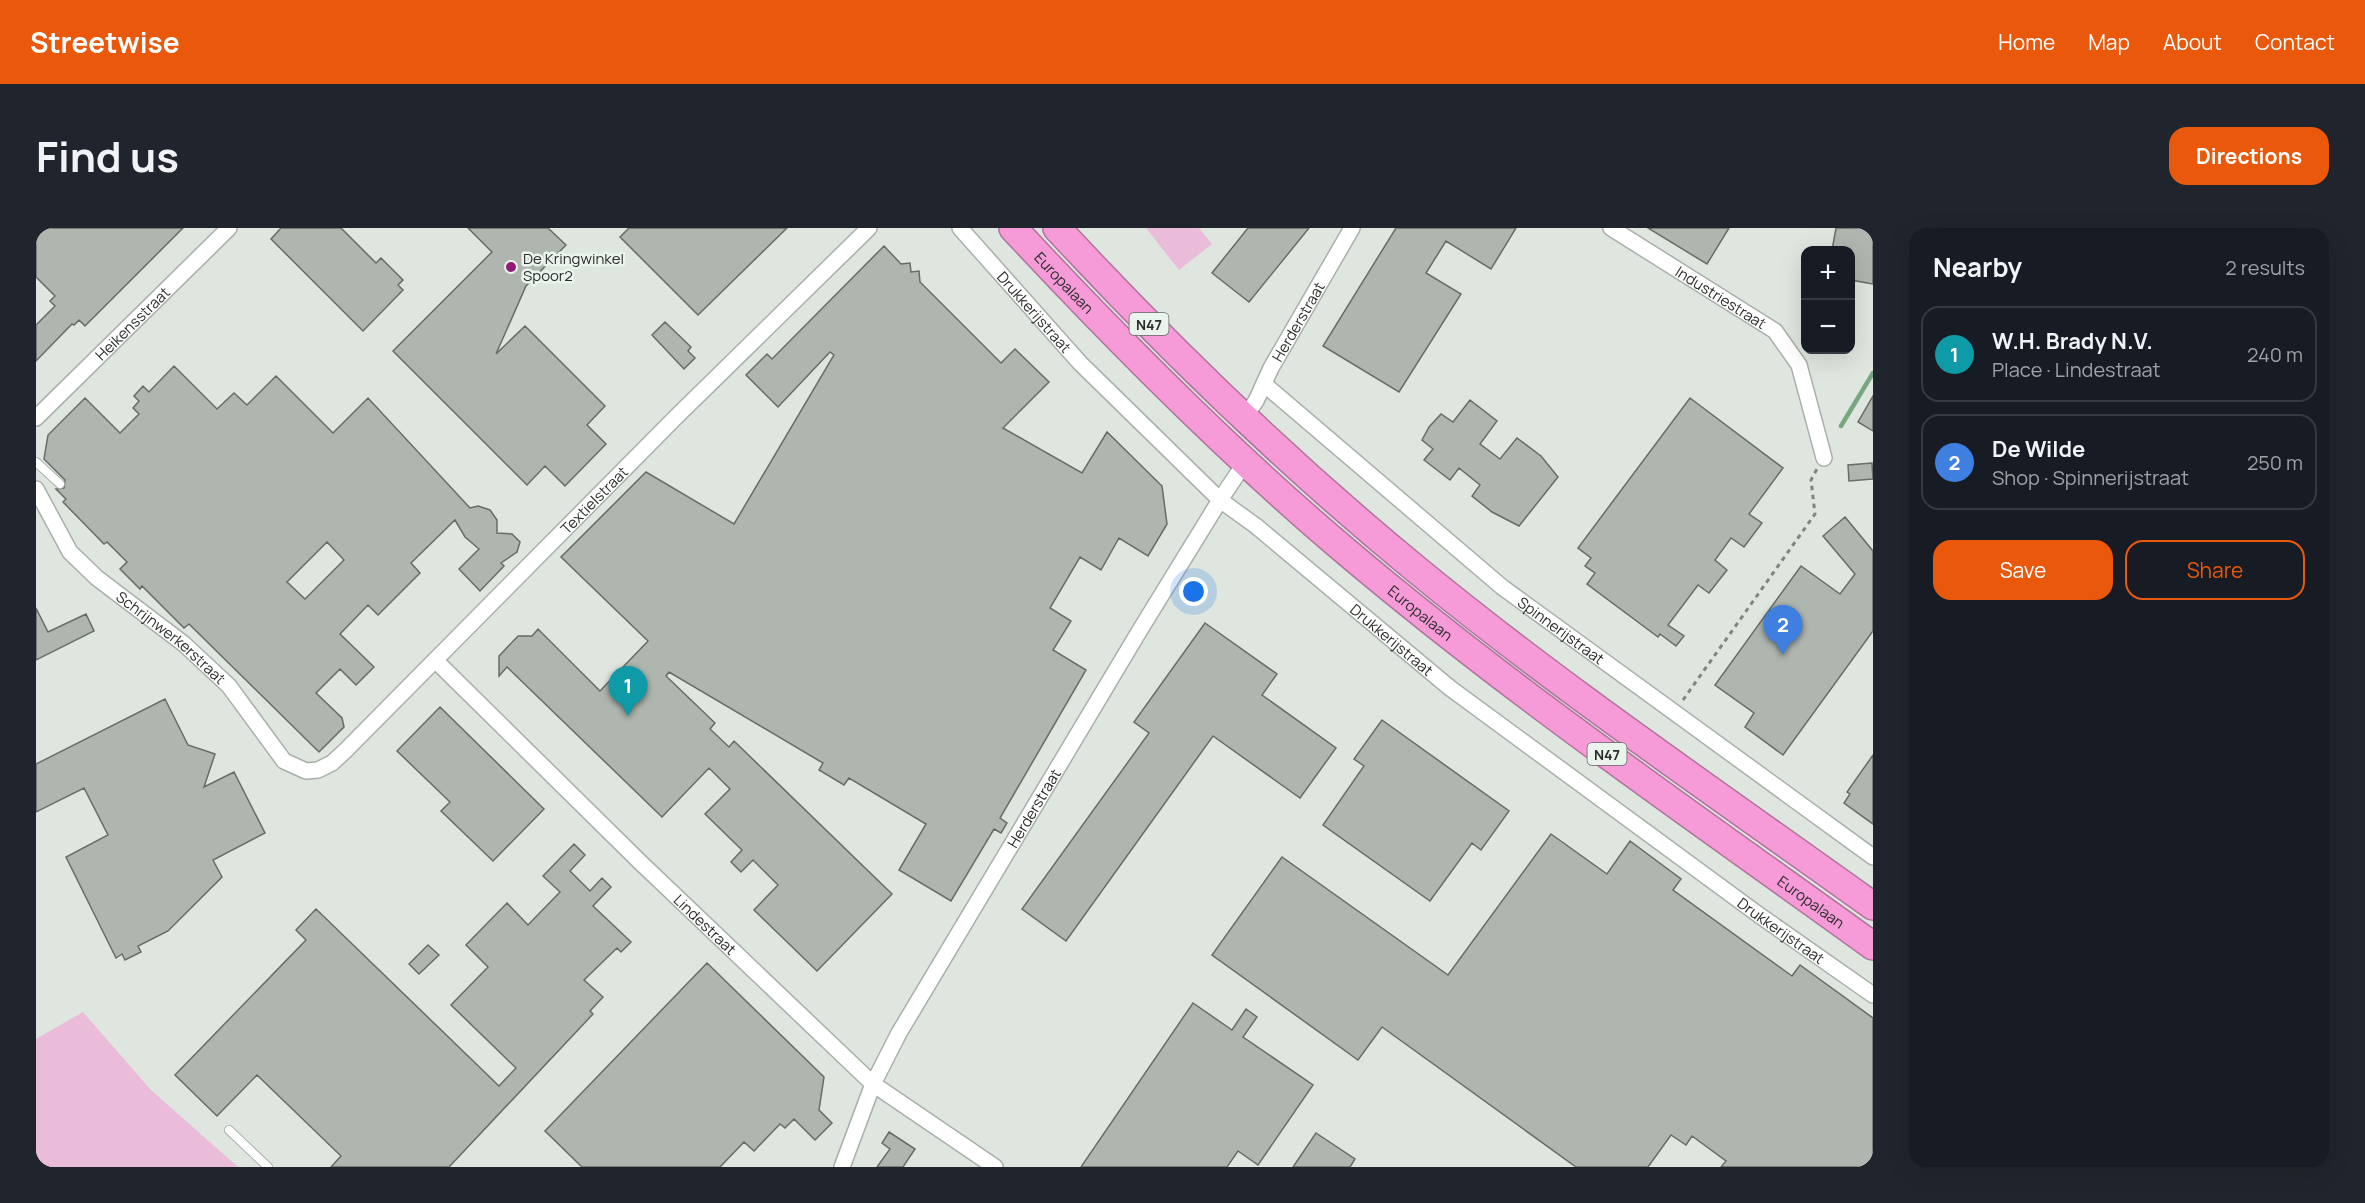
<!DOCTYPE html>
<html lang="en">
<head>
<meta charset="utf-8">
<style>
	:root { --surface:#171b24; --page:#20242c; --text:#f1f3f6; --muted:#9ea1a6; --line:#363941; --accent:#ea580c }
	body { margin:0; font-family:Manrope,sans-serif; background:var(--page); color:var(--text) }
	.controls { position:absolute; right:18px; top:18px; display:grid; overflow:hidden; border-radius:12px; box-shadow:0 6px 24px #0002 }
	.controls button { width:54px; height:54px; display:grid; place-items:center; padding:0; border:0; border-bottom:2px solid var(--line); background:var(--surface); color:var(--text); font:30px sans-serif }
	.you { position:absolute; left:1158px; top:364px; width:21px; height:21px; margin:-15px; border:4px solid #fff; border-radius:50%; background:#1a73e8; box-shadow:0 0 0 9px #1a73e833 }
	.badge { display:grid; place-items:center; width:39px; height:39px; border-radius:50%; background:var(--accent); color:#fff; font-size:20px; font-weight:700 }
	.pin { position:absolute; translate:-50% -50px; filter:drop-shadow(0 2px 3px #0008) }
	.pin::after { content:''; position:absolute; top:32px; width:21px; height:18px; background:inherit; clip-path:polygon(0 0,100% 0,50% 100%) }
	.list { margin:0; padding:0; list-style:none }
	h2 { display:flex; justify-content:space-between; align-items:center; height:78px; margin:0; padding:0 24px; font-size:26px }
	h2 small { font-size:20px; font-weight:400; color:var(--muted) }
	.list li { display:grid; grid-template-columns:39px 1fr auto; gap:18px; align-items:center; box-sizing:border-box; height:96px; margin:0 12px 12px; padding:0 12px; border:2px solid var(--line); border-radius:18px }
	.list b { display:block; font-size:22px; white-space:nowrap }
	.list p { margin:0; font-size:20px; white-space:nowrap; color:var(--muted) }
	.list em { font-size:20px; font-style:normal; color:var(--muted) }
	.actions { display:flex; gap:12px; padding:18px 24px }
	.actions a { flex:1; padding:14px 0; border:2px solid var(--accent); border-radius:18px; text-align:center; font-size:21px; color:var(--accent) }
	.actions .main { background:var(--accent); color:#fff }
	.map { position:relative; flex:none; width:1837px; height:939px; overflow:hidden; border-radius:18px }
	header { display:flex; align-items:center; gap:36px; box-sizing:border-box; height:84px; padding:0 30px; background:var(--accent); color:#fff }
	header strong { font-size:28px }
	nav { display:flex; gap:33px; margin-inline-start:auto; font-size:21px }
	.intro { display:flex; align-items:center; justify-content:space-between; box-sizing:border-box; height:144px; padding:0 36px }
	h1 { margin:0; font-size:42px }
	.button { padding:15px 27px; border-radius:18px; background:var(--accent); color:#fff; font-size:21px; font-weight:700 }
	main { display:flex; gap:36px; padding:0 36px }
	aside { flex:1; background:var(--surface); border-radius:18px; box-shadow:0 6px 24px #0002 }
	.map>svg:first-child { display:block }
	.green { fill:#ebbbda }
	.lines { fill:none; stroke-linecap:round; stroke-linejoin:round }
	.stream { stroke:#77a680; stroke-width:4.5 }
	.building { fill:#aeb6af; stroke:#666d67; stroke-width:1.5; fill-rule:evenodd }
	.lane-casing { stroke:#a8b0a9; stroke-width:10 }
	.street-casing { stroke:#a8b0a9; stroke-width:18 }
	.highway-casing { stroke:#af749b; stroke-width:30 }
	.path { stroke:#808580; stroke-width:3; stroke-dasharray:4.5 4.5; stroke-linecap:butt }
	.lane { stroke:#fff; stroke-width:8 }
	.street { stroke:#fff; stroke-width:15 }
	.highway { stroke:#f69ad8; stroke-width:27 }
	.poi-dot { fill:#931b77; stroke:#ebf4ec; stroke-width:2 }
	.labels { text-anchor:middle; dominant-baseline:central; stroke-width:5; stroke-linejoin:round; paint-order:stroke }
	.shield { fill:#ebf4ec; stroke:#656965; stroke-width:1.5 }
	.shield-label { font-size:14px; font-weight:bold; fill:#2b2e2b }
	.poi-label { font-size:15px; fill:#2b2e2b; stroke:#ebf4ec; text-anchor:start }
	.street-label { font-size:15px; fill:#2b2e2b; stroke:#ebf4ec }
</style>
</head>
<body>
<header>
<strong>Streetwise</strong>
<nav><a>Home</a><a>Map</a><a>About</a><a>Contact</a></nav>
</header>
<div class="intro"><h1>Find us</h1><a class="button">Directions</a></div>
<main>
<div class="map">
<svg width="1837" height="939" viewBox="0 0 1837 939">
	<rect width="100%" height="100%" fill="#dee6df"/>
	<path class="green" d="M1110,0H1163L1176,16L1143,42Z
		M47,784L115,862L202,939H0V811Z"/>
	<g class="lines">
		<path class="stream" d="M1805,198L1837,145"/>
	</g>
	<path class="building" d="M0,0H147L49,98L43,92L38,97L36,96L0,133V97L19,78L14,73L19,68L0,49Z
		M245,0H305L340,35L345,30L367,52L362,57L367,62L327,103L235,11Z
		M432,0H512L530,17L490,58L460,126L489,98L569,178L551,197L570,216L529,258L509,238L491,257L357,123L456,24Z
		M593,0H751L662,87L584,9Z
		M1212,0H1273L1213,74L1176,45Z
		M1360,0H1480L1455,41L1410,13L1390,45L1425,66L1363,164L1287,118Z
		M1612,0H1693L1671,36Z
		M1800,0H1837V56L1815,52V22H1796Z
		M848,18L865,36L874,35L875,44L883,43L884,54L965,135L979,121L1013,154L967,200L1046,245L1071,204L1126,258L1131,296L1112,328L1083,310L1065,342L1044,329L1014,380L1035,393L1017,422L1050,442L964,590L971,595L965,605L958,601L915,673L863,642L890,596L813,550L808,557L783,542L787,535L633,444L630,448L679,495L674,501L693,519L698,513L856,666L781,743L718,682L742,657L717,632L705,644L695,634L706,622L669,586L694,561L673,540L626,589L471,439L463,448V428L482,408H496L502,401L564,463L612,413L525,329L610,244L698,296L798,127L794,124L742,179L710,147L731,126L736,131Z
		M629,94L655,119L652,123L659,130L648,141L616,107Z
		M138,138L181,181L198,165L211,177L240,148L297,205L332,170L434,280L442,278L454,282L461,292V305L476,306L484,314L481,324L465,335L468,338L444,363L423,341L443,321L429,309L419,292L375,335L384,345L342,387L332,377L304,406L338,439L320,457L304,441L280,465L306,490L308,499L283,524L153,396L148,400L106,358L104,361L84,341L91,334L71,314L68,316L27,274L30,271L20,261L28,260L29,252L8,231L12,207L49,170L84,205L103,186L97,180L103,173L98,168L107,158L113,164ZM291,314L308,332L269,371L251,354Z
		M1837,168V203L1822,194Z
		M1654,170L1747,240L1713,286L1726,295L1708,319L1695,310L1679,332L1691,342L1673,365L1662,357L1632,397L1648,408L1640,418L1624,406L1622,409L1551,356L1559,345L1549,338L1555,330L1542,320Z
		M1434,172L1461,193L1444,216L1464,231L1481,210L1505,228L1522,249L1483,298L1456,284L1436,268L1444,257L1423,240L1414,252L1388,232L1397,221L1386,212L1393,199L1405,186L1417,194Z
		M1836,235L1837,251L1813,253L1812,237Z
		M1809,289L1837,323V403L1747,527L1709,499L1718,485L1679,457L1765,338L1804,366L1819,346L1787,308Z
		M0,380L12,404L50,386L58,403L0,432Z
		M1169,395L1241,446L1226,467L1300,520L1264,570L1177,508L1030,713L986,681L1113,505L1098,494Z
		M129,471L152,517L179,526L168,559L198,544L229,605L177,632L186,649L132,703L102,718L105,724L89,732L86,726L80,730L30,629L72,607L48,560L0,584V536Z
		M404,479L508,581L457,633L405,583L414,574L361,523Z
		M1346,492L1473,583L1445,622L1436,615L1394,673L1287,597L1328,538L1318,531Z
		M1837,527V596L1808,575L1814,566L1811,564Z
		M1515,606L1571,646L1594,613L1645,651L1637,662L1756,748L1764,737L1837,790V939H1685L1690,933L1656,908L1650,917L1635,907L1612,939H1540L1346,799L1322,832L1176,727L1246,629L1412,747Z
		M538,616L549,627L534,643L554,663L566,650L575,659L557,678L595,714L585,724L581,720L548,752L567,769L554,783L557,786L413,939H295L305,928L221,847L181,888L139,847L270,712L260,702L280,681L463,858L480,840L415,777L452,739L430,717L471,675L492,697L524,664L507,648Z
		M392,717L403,727L383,746L373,736Z
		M671,735L788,849L783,882L796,895L779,912L758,891L749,900L744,896L718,923L708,914L684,939H546L509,903Z
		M1157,775L1196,802L1210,781L1221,789L1207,809L1277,857L1222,937L1202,923L1191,939H1045Z
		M853,904L879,921L867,939H841L854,921L846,915Z
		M1280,905L1319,931L1314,939H1257Z"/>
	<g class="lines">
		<g class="lane-casing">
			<path id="lane" d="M0,234L24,256
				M193,902L232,939"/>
		</g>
		<g class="street-casing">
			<g id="street">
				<path id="s1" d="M924,0L1044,135L1184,272L1220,298L1414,460L1723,687L1837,767"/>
				<path id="s2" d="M1575,0L1739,103L1763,137L1788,230"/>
				<path id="s3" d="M1228,156L1466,359L1837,629"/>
				<path id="s4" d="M1208,189L1220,173L1235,140L1316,0"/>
				<path id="s5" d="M0,190L193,0"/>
				<path id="s6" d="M0,261L34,324L61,350L148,416L193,458L248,533L270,543L282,542L296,535L309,523L641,188L833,0"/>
				<path id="s7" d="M399,432L604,634L837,856L959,939"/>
				<path id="s8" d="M806,939L837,856L863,805L1104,402L1184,272L1210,233"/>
			</g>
		</g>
		<g class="highway-casing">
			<g id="highway">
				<path id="s9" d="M977,0C1083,114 1194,226 1313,326C1480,467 1660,590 1837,718"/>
				<path d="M1021,0C1133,121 1253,237 1381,342C1527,462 1684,568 1837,678"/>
			</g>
		</g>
		<path class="path" d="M1647,472L1779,286L1775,252L1781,241"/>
		<use href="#lane" class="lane"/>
		<use href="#street" class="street"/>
		<use href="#highway" class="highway"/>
	</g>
	<circle class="poi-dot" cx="475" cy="39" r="6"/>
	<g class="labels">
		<g class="shield">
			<rect x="1093.5" y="85" width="39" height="22" rx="4.5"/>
			<rect x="1551.5" y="515" width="39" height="22" rx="4.5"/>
		</g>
		<g class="shield-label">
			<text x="1113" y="96">N47</text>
			<text x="1571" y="526">N47</text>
		</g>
		<g class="poi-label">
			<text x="487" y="30">De Kringwinkel<tspan x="487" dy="17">Spoor2</tspan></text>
		</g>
		<g class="street-label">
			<text stroke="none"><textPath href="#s9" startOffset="75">Europalaan</textPath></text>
			<text stroke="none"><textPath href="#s2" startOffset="130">Industriestraat</textPath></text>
			<text stroke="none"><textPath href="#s1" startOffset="112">Drukkerijstraat</textPath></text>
			<text stroke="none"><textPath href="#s4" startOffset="110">Herderstraat</textPath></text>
			<text stroke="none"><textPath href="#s5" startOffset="135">Heikensstraat</textPath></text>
			<text stroke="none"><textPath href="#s6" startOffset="796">Textielstraat</textPath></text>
			<text stroke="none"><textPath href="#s9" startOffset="561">Europalaan</textPath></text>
			<text stroke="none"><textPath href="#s3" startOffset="386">Spinnerijstraat</textPath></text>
			<text stroke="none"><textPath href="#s6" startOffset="204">Schrijnwerkerstraat</textPath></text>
			<text stroke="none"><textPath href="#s1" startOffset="598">Drukkerijstraat</textPath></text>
			<text stroke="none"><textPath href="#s8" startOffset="408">Herderstraat</textPath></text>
			<text stroke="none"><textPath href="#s9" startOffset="1047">Europalaan</textPath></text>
			<text stroke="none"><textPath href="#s7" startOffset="378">Lindestraat</textPath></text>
			<text stroke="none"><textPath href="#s1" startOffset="1084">Drukkerijstraat</textPath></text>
		</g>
	</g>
</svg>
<div class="controls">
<button>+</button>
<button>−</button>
</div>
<div class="you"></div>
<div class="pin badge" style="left:592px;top:488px;background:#0f9aa8">1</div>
<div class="pin badge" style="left:1747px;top:427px;background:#3f7fe0">2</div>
</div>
<aside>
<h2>Nearby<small>2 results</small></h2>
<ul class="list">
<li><span class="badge" style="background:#0f9aa8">1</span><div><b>W.H. Brady N.V.</b><p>Place · Lindestraat</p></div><em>240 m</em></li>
<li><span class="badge" style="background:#3f7fe0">2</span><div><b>De Wilde</b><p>Shop · Spinnerijstraat</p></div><em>250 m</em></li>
</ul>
<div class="actions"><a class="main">Save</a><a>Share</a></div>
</aside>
</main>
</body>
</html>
